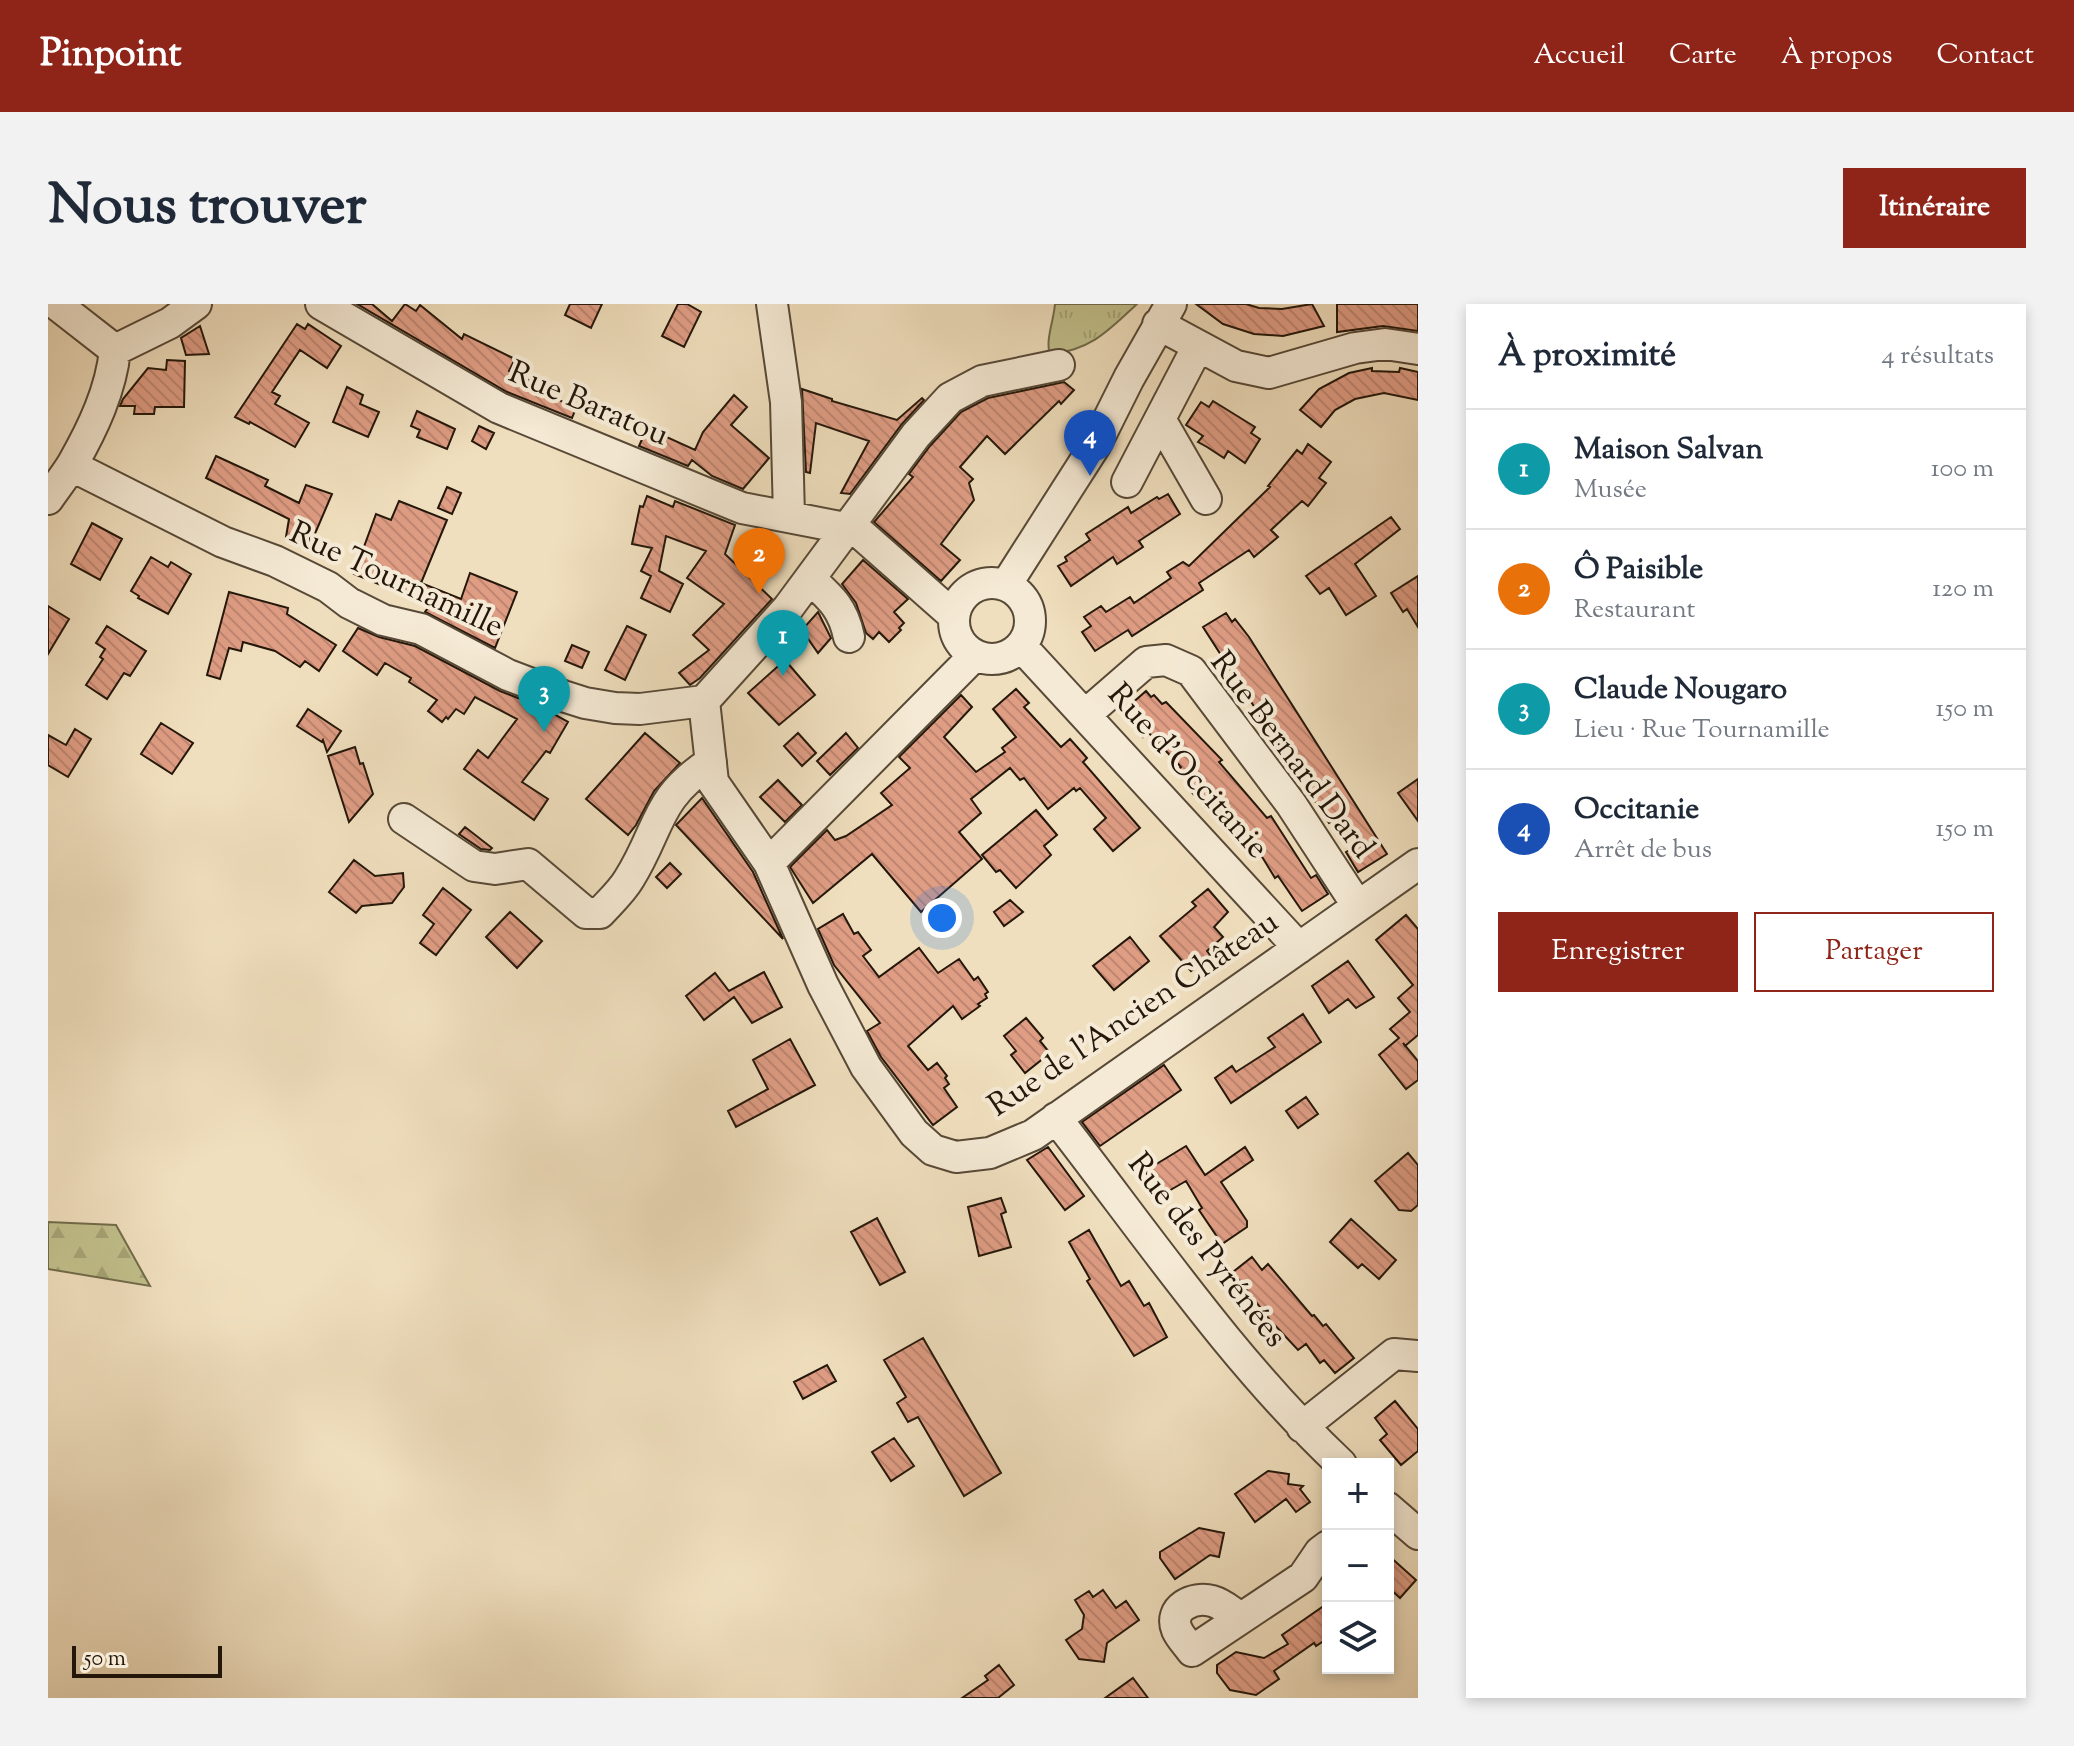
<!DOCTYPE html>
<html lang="fr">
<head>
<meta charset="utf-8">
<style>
	:root { --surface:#fff; --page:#f2f2f3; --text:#1f2937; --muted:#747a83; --line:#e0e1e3; --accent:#8f2418 }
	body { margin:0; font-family:"Sorts Mill Goudy",serif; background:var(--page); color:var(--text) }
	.controls { position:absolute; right:24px; bottom:24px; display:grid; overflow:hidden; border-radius:0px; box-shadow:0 4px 12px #0003 }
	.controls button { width:72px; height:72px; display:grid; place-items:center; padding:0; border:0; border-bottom:2px solid var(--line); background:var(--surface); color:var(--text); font:40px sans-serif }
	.scale { position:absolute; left:24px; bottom:20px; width:150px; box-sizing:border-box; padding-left:8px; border:4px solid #24170a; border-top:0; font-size:22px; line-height:28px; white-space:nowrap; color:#24170a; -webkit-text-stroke:6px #f5ead5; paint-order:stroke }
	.you { position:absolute; left:894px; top:614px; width:28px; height:28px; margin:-20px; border:6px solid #fff; border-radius:50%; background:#1a73e8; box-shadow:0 0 0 12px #1a73e833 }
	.badge { display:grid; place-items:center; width:52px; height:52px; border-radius:50%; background:var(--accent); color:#fff; font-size:26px; font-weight:700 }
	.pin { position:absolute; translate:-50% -66px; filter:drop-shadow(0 2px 4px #0008) }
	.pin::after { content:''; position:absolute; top:42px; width:28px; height:24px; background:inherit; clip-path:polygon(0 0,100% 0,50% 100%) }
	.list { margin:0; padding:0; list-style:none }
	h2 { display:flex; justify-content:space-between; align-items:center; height:104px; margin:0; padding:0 32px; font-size:34px }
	h2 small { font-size:26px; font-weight:400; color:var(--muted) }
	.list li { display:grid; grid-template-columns:52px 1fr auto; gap:24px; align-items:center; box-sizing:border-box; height:120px; padding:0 32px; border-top:2px solid var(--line) }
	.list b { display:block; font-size:30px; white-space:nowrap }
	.list p { margin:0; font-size:26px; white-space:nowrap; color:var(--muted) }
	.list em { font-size:26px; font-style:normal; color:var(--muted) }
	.actions { display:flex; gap:16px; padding:24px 32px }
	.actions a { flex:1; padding:18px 0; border:2px solid var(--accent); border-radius:0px; text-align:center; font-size:28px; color:var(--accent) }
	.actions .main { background:var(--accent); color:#fff }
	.icon { flex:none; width:44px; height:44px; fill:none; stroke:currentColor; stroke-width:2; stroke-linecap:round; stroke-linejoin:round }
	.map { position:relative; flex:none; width:1370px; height:1394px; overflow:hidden; border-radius:0px }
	header { display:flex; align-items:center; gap:48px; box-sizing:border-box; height:112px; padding:0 40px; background:var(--accent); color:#fff }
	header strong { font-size:38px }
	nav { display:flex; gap:44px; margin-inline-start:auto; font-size:28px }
	.intro { display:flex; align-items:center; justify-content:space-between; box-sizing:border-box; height:192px; padding:0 48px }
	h1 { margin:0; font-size:56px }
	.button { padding:20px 36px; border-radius:0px; background:var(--accent); color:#fff; font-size:28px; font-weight:700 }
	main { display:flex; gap:48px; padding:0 48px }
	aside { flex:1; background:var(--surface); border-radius:0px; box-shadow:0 4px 12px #0003 }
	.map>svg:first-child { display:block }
	.grass { fill:url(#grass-tufts); stroke:#726c4b; stroke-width:2 }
	.forest { fill:url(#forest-firs); stroke:#726c4b; stroke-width:2 }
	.building { fill:url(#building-back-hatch); stroke:#24170a; stroke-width:2 }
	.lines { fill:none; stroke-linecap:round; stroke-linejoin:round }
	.minor-casing { stroke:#574937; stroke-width:34 }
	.minor { stroke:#f5ead5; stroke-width:30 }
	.labels { text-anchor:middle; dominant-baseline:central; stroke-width:8; stroke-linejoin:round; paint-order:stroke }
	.street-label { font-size:32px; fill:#24170a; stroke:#f5ead5 }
</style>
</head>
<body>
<header>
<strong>Pinpoint</strong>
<nav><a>Accueil</a><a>Carte</a><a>À propos</a><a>Contact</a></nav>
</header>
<div class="intro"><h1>Nous trouver</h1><a class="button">Itinéraire</a></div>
<main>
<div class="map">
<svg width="1370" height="1394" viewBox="0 0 1370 1394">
	<defs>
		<pattern id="grass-tufts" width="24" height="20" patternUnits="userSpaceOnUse" patternTransform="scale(2)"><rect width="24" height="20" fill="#c1c08c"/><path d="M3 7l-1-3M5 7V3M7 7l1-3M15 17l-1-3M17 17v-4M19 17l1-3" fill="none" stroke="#a6a477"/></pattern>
		<pattern id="forest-firs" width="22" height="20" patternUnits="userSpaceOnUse" patternTransform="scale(2)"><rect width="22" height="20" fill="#c1c08c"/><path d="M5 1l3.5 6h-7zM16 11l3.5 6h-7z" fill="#a6a477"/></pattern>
		<pattern id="building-back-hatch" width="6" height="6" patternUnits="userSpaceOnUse" patternTransform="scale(2)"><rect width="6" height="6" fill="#df9d84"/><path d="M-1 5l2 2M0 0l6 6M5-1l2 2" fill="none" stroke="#bf8671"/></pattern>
	</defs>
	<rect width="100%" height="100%" fill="#f0dfbe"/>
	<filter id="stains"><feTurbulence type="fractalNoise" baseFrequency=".0025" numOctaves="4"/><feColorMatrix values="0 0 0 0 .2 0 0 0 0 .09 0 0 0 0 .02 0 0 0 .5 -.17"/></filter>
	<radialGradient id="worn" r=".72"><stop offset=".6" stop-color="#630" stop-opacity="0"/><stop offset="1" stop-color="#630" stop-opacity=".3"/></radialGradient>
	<path class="grass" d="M1007,0H1089C1059,28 1045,44 1002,51C997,36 1006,16 1007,0Z"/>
	<path class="forest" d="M0,918L68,921L102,982L0,965Z"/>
	<path class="building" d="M309,0H324L344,17L357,0L368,7L372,1L414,35L416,30L467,55L461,67L502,86L500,91L528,104L524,114L459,88Z
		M522,0H554L543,24L517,11Z
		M630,0H639L653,8L636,43L614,32Z
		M1148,0H1198L1211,4L1234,5L1264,0L1276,22L1235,32L1206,30L1175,20Z
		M1289,0H1370V27L1335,22L1289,28Z
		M249,20L257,25L260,20L293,42L279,64L252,46L224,88L232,92L227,100L261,119L247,143L202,118L201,120L187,113Z
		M152,22L161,50L138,51L133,34Z
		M119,56L137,57L136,103H107L106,110H86L87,102H72L75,95L100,64L118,66Z
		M1324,64V67L1351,68L1352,64L1370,68V96L1336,89L1307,95L1287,106L1273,123L1252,106L1271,85L1301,69Z
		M1016,78L1026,86L1013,100L1011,97L957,150L939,132L912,163L925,175L921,179L926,196L893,240L912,256L893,277L826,218L865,173L861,170L882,142L913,108L940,94Z
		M299,83L315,91L312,100L331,108L320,133L285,118Z
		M754,85L784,95V97L849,116L874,94L876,96L854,120L802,190L793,189L821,137L768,119L762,169L758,168Z
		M686,91L699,103L683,121L721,154L695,185L664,172L644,156L640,162L591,142L599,124L647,146L655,128Z
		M1165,97L1207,123L1203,129L1212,135L1197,159L1180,147L1176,154L1159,143L1150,138L1155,132L1138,121L1153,98L1161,103Z
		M369,107L407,125L399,145L369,133L372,126L363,122Z
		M431,122L446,129L438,145L424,137Z
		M1260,140L1283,158L1271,174L1278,179L1260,202L1254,197L1223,226L1230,233L1206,253L1201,246L1151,279L1155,286L1084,332L1080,326L1047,347L1034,328L1043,322L1036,313L1053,302L1058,308L1082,293L1086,299L1123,274L1119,268L1135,258L1141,262L1222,183L1220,182L1249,146L1254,150Z
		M168,152L220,176L217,182L251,199L258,181L284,190L266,232L263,231L259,242L238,233L241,215L158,174Z
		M399,183L413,189L404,210L390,204Z
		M1120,190L1132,210L1091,237L1095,243L1069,260L1065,253L1023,282L1010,262L1019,257L1017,253L1042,236L1038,230L1080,203L1083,209L1109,193L1111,195Z
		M599,192L625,203L627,197L687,221L677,250L724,295L652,374L642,381L631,369L661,346L645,331L676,300L639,274L658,247L618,232L611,267L635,280L622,308L593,294L603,272L593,267L604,244L584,240L592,202L595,203Z
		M351,197L399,216L373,279L413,295L422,269L469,288L447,344L377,308L382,301L306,270L328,210L343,216Z
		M1343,213L1352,225L1307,260L1328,292L1298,311L1281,284L1272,290L1258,272Z
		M44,219L74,235L52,276L23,260Z
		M103,253L120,263L123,258L143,270L120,310L90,294L91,292L83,287Z
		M815,256L860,295L846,308L856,319L851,324L853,326L841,338L831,328L825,335L818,329L808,299L794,280Z
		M1370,272V323L1359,305L1355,308L1343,289Z
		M181,288L240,304L239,310L288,341L271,367L257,357L252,363L227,347L195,338L193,347L181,344L172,375L159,371Z
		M0,302L21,315L0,350Z
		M770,308L783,334L770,349L754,326Z
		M1178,309L1184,318L1187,315L1201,333L1339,550L1310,568L1298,548L1305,544L1288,515L1281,519L1155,323Z
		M59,322L98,347L82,372L76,369L59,395L38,381L55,355L52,353L57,345L48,339Z
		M579,322L598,331L577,376L557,366Z
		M310,324L331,333L367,342L452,387L493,403L520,418L502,449L498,447L474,478L500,495L486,516L416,465L430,446L440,454L469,415L427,393L416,410L408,405L400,415L398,413L394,418L380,407L389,396L361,378L363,374L337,359L329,371L295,347Z
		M524,341L541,348L534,364L517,357Z
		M737,356L767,391L731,421L700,389Z
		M968,385L981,399L976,403L1013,443L1022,435L1039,454L1035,458L1092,524L1065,547L1046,525L1058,514L1032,484L1028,487L1026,484L1000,505L976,474L972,476L962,464L923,495L933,509L911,528L934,555L873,608L824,550L765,599L742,563L779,526L787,536L798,532L844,501L833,489L862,464L851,453L913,391L924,403L896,433L928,468L957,448L954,444L968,433L945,405Z
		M1098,387L1103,393L1106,391L1114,400L1118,398L1174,456L1171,458L1219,514L1223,512L1263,574L1268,571L1280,590L1254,607L1230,572L1227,574L1205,538L1202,537L1198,539L1179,510L1171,517L1148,493L1140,484L1144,481L1130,466L1133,463L1100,428L1095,433L1073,409Z
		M260,405L293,427L279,448L275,436L274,438L249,422Z
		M113,419L145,439L124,470L93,450Z
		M27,425L43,435L20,473L0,461V431L18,441Z
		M597,429L632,459L606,487L588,521L580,531L538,495Z
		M750,429L768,449L754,462L736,442Z
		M798,429L810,444L782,471L769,457Z
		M307,443L312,460L315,459L325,490L301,518L280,452Z
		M1370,475V517L1350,489Z
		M730,476L754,501L737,518L712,493Z
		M654,494L705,568L735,635L628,521Z
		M988,506L1009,531L996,542L1003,551L968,584L952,566L948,568L934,551Z
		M417,523L444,544L442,546L433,545L411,530Z
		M306,556L327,572L355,569L356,583L344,599L314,602L308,609L281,588Z
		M622,559L633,570L619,584L608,573Z
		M395,584L423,606L388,651L372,639L386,620L375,611Z
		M1160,585L1180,608L1166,623L1175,633L1159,647L1162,651L1143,667L1112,632L1148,602L1144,598Z
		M962,596L975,608L956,622L946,608Z
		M462,608L494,637L469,664L438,633Z
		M795,610L806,630L810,628L823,646L815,652L831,673L871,644L890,669L911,655L926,676L930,673L940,688L937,690L939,694L930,700L932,702L914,715L905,702L860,742L880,766L889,759L899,772L897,774L901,780L896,784L909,803L885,821L833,753L819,727L832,719L786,661L770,625Z
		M1358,611L1370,625V731L1357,742L1355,739L1370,757V776L1358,785L1331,751L1351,734L1342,725L1362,708L1350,694L1365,681L1328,636Z
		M1082,633L1101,657L1066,686L1045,662Z
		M1300,657L1326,693L1308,704L1300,695L1281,709L1264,682Z
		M716,668L734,703L704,719L686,693L656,716L638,692L667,669L681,687Z
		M1255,710L1273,738L1183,799L1167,774L1184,762L1188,768L1227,743L1220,734Z
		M978,714L995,734L992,737L1002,749L977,769L963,751L968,747L956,732Z
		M742,735L767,781L688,823L680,807L720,785L705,756Z
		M1116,761L1133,786L1052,842L1034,818Z
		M1258,793L1270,810L1250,824L1238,807Z
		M1138,842L1157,871L1197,843L1205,856L1173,878L1199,917V923L1174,940L1151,906L1154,904L1138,877L1112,892L1097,867Z
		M1000,843L1036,892L1017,906L979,856Z
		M1360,849L1370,861V901L1363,907L1351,906L1327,877Z
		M953,894L958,908L953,910L963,943L931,952L920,903Z
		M829,914L857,968L832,981L803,928Z
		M1303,915L1348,956L1331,975L1314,960L1310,964L1282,938Z
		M1041,926L1073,982L1081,977L1096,1002L1101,999L1119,1033L1086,1052L1039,977L1042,975L1021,938Z
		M1204,953L1214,966L1220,960L1264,1012L1266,1011L1275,1022L1278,1020L1306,1054L1287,1069L1276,1056L1272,1059L1258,1040L1250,1046L1222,1016L1185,968Z
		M875,1034L953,1169L916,1192L870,1113L860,1118L849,1099L858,1093L836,1056Z
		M779,1061L788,1077L755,1095L746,1078Z
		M1347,1097L1370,1125V1147L1353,1161L1332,1136L1339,1130L1327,1114Z
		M846,1134L866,1162L843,1177L824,1148Z
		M1220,1167L1241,1170L1240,1180L1255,1182L1252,1185L1262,1198L1248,1208L1238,1195L1207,1218L1187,1190Z
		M1151,1224L1176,1229L1171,1253L1162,1251L1127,1275L1112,1254V1248Z
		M1340,1251L1368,1276L1352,1294L1340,1283Z
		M1055,1286L1068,1304L1078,1297L1091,1316L1059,1339L1056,1358L1031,1355L1018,1336L1034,1325L1036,1311L1027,1296L1041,1287L1045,1293Z
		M1280,1299V1334L1268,1342L1266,1339L1226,1367L1231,1375L1208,1391L1182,1386L1169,1369V1361L1188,1348L1216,1354L1240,1340L1234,1331Z
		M951,1361L966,1381L950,1394H914L940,1376L937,1372Z
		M1085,1374L1100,1394H1057Z"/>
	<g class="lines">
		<g class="minor-casing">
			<path id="minor" d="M8,0L67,46
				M273,0L451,104L694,204L797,224L813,230L906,312
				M724,0L738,98L741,212
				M1110,20L1188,62L1221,69L1307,44L1337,40L1370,45
				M67,46L122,19L148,0
				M1011,61L934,77L902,94L868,131L740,304L656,397L665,478L721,559L775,681L818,763L866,829L885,846L908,853L942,849L985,831L1370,560
				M1112,115L1158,195
				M24,162L175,238L227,257L280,283L301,299L335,316L373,325L460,371L515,392L537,399L567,404L592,405L656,397
				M1079,178L1150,42
				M0,195C8,183 18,171 25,159C45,124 63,86 67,46
				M762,275C783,294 795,304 801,333
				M906 317a38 38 0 1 1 76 0a38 38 0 1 1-76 0Z
				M958,281L1048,140L1081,74L1123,0
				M973,342L1251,644
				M1037,411L1098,358L1118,356L1143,367L1243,500L1309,601
				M356,515L426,562L447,565L480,560L538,609H552C562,598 574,587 581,575C613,524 606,495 663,458
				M721,559L927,351
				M1008,814C1099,931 1185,1058 1293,1160
				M1254,1123L1346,1050L1370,1052
				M1340,1204L1370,1230
				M1191,1313C1182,1307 1175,1300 1164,1297C1145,1292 1120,1304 1129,1326C1132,1333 1139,1340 1144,1347L1255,1273L1272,1248L1280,1242"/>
		</g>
		<use href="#minor" class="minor"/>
	</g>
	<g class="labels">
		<g class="street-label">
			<text transform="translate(540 101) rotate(23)">Rue Baratou</text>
			<text transform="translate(348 277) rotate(25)">Rue Tournamille</text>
			<text transform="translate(1243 452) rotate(53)">Rue Bernard Dard</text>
			<text transform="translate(1139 468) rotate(48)">Rue d'Occitanie</text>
			<text transform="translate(1086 711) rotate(-34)">Rue de l'Ancien Château</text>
			<text transform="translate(1158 947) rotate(52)">Rue des Pyrénées</text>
		</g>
	</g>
	<rect width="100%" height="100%" filter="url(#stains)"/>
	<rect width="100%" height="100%" fill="url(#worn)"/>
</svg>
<div class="controls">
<button>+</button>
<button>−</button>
<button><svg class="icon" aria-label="layers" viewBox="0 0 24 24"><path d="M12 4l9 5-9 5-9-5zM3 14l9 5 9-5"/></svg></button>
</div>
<div class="scale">50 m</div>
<div class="you"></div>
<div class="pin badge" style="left:735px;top:372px;background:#0f9aa8">1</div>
<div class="pin badge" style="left:711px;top:290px;background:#e8710a">2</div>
<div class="pin badge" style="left:496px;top:428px;background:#0f9aa8">3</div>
<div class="pin badge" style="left:1042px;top:172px;background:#1a4fb4">4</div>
</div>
<aside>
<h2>À proximité<small>4 résultats</small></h2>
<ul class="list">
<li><span class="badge" style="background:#0f9aa8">1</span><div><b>Maison Salvan</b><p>Musée</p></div><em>100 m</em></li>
<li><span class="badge" style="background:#e8710a">2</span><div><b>Ô Paisible</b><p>Restaurant</p></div><em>120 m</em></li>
<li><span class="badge" style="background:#0f9aa8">3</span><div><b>Claude Nougaro</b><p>Lieu · Rue Tournamille</p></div><em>150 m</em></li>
<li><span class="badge" style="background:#1a4fb4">4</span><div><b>Occitanie</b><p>Arrêt de bus</p></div><em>150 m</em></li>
</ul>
<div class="actions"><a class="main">Enregistrer</a><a>Partager</a></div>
</aside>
</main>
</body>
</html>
